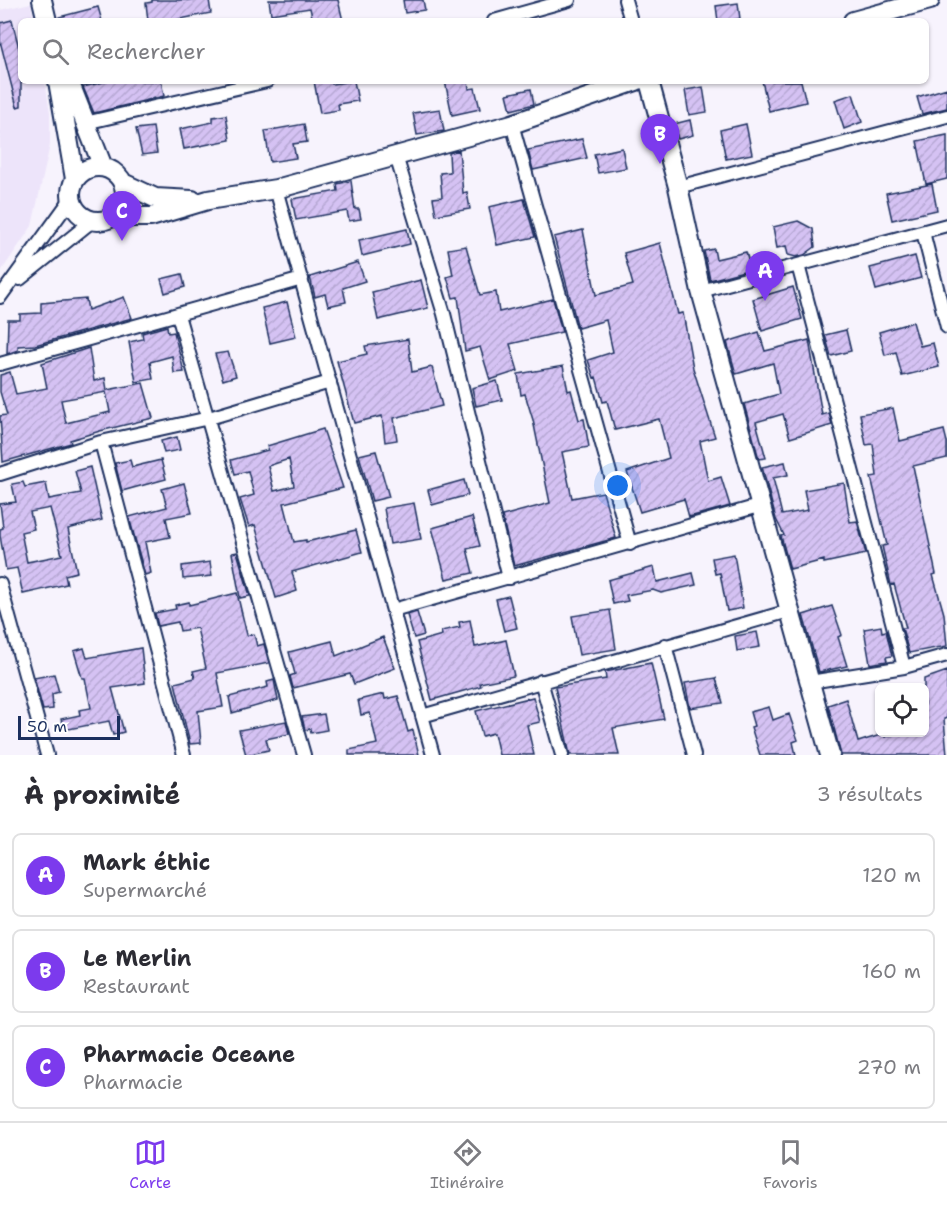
<!DOCTYPE html>
<html lang="fr">
<head>
<meta charset="utf-8">
<style>
	:root { --surface:#fff; --page:#f7f7f7; --text:#2b2b33; --muted:#7c7c81; --line:#e1e1e2; --accent:#7c3aed }
	body { margin:0; font-family:"Shantell Sans",sans-serif; background:var(--page); color:var(--text) }
	.controls { position:absolute; right:18px; bottom:18px; display:grid; overflow:hidden; border-radius:9px; box-shadow:0 2px 4px #0004 }
	.controls button { width:54px; height:54px; display:grid; place-items:center; padding:0; border:0; border-bottom:2px solid var(--line); background:var(--surface); color:var(--text); font:30px sans-serif }
	.scale { position:absolute; left:18px; bottom:15px; width:102px; box-sizing:border-box; padding-left:6px; border:3px solid #1b2f5e; border-top:0; font-size:16px; line-height:21px; white-space:nowrap; color:#1b2f5e; -webkit-text-stroke:4px #fff; paint-order:stroke }
	.you { position:absolute; left:618px; top:486px; width:21px; height:21px; margin:-15px; border:4px solid #fff; border-radius:50%; background:#1a73e8; box-shadow:0 0 0 9px #1a73e833 }
	.badge { display:grid; place-items:center; width:39px; height:39px; border-radius:50%; background:var(--accent); color:#fff; font-size:20px; font-weight:700 }
	.pin { position:absolute; translate:-50% -50px; filter:drop-shadow(0 2px 3px #0008) }
	.pin::after { content:''; position:absolute; top:32px; width:21px; height:18px; background:inherit; clip-path:polygon(0 0,100% 0,50% 100%) }
	.list { margin:0; padding:0; list-style:none }
	h2 { display:flex; justify-content:space-between; align-items:center; height:78px; margin:0; padding:0 24px; font-size:26px }
	h2 small { font-size:20px; font-weight:400; color:var(--muted) }
	.list li { display:grid; grid-template-columns:39px 1fr auto; gap:18px; align-items:center; box-sizing:border-box; height:84px; margin:0 12px 12px; padding:0 12px; border:2px solid var(--line); border-radius:9px }
	.list b { display:block; font-size:22px; white-space:nowrap }
	.list p { margin:0; font-size:20px; white-space:nowrap; color:var(--muted) }
	.list em { font-size:20px; font-style:normal; color:var(--muted) }
	.icon { flex:none; width:33px; height:33px; fill:none; stroke:currentColor; stroke-width:2; stroke-linecap:round; stroke-linejoin:round }
	.map { position:relative; flex:none; width:947px; height:755px; overflow:hidden }
	.search { position:absolute; background:var(--surface); box-shadow:0 2px 4px #0004; left:18px; right:18px; top:18px; height:66px; display:flex; align-items:center; gap:15px; box-sizing:border-box; padding:0 21px; border-radius:9px; color:var(--muted); font-size:22px }
	.sheet { height:366px; background:var(--surface) }
	nav { display:flex; justify-content:space-around; align-items:center; box-sizing:border-box; height:84px; border-top:2px solid var(--line); background:var(--surface); font-size:16px; color:var(--muted) }
	nav a { display:grid; justify-items:center; gap:3px }
	nav .on { color:var(--accent) }
	.map>svg:first-child { display:block }
	.built { fill:#ede4fa }
	.building { fill:url(#building-hatch); stroke:#1b2f5e; stroke-width:1.5; fill-rule:evenodd }
	.lines { fill:none; stroke-linecap:round; stroke-linejoin:round }
	.street-casing { stroke:#1b2f5e; stroke-width:16 }
	.secondary-casing { stroke:#1b2f5e; stroke-width:22 }
	.street { stroke:#fff; stroke-width:12 }
	.secondary { stroke:#fff; stroke-width:18 }
</style>
</head>
<body>
<div class="map">
<svg width="947" height="755" viewBox="0 0 947 755">
	<defs>
		<pattern id="building-hatch" width="6" height="6" patternUnits="userSpaceOnUse" patternTransform="scale(1.5)"><rect width="6" height="6" fill="#d5c2f3"/><path d="M-1 1l2-2M0 6l6-6M5 7l2-2" fill="none" stroke="#b6a7d3"/></pattern>
	</defs>
	<rect width="100%" height="100%" fill="#f7f3fd"/>
	<filter id="ink" filterUnits="userSpaceOnUse"><feTurbulence type="fractalNoise" baseFrequency=".0167" numOctaves="2"/><feDisplacementMap in="SourceGraphic" scale="12" xChannelSelector="R" yChannelSelector="G"/><feConvolveMatrix kernelMatrix="1 2 1 2 8 2 1 2 1" color-interpolation-filters="sRGB"/></filter>
	<g filter="url(#ink)">
		<path class="built" d="M31,3L34,21H21V81H45L50,113V145L32,226L0,273V10Z"/>
		<path class="building" d="M152,0H209L211,13L170,21H148L146,3L152,2Z
			M269,0H338L343,21H313L310,8L271,14Z
			M403,0H423L425,10L405,13Z
			M738,3L740,19L718,21L716,6Z
			M98,7L102,21H59V17Z
			M12,20L21,56V106L17,107L0,41V23Z
			M108,81H161L164,96L94,113L83,87Z
			M314,81H331L332,84L354,81L358,101L338,104L339,110L320,113Z
			M445,81H468L469,89L475,88L480,109L452,115Z
			M762,81H801L806,102L769,111Z
			M703,87L707,112L689,115L685,90Z
			M947,88V108L922,114L917,97Z
			M531,89L534,104L511,110L507,94Z
			M853,94L862,122L844,129L835,100Z
			M440,109L444,131L417,135L413,113Z
			M226,115L230,140L184,149L180,129L213,122V117Z
			M690,120L693,135L678,139L674,124Z
			M304,124L307,142L293,144L296,158L270,162L265,131Z
			M746,124L752,154L726,159L720,130Z
			M153,127L157,153L142,155L136,129Z
			M947,135V179L926,184L917,141Z
			M582,139L587,158L533,170L528,150Z
			M622,148L626,168L598,173L594,154Z
			M459,150L463,193L467,192L470,209L436,215L433,198L442,197L440,173L450,172L449,153Z
			M351,181L355,209H359L361,219L349,221L347,211L296,220L292,199L338,191L337,184Z
			M932,184L937,210L892,220L886,193Z
			M524,199L535,237L497,245L489,207Z
			M798,221L813,229L815,247L804,255L796,257L788,255L786,246L777,248L773,227Z
			M407,229L410,244L362,256L359,240Z
			M583,230L596,295L633,285L624,253L660,243L678,314L683,313L693,368L715,437L700,441L708,481L721,477L730,506L689,517L684,499L640,512L627,472L669,458L659,419L615,430L607,401L603,402L596,377L594,378L588,360L613,352L606,320L578,328L554,237Z
			M466,246L480,295L496,292L499,312L553,299L562,332L510,344L518,371L490,380L480,347L465,351L458,297L453,298L447,277L453,275L448,249Z
			M714,249L716,259L746,252L751,269L710,280L704,251Z
			M915,256L921,278L876,290L870,268Z
			M358,262L365,281L343,288L346,302L328,306L325,294L315,297L310,277Z
			M182,274L185,287L165,293L161,279Z
			M421,280L428,308L378,320L372,292Z
			M793,287L802,319L762,331L753,299Z
			M124,297L132,318L35,345L18,346V350L7,354L8,320H20V314L41,313V303L86,299L88,310Z
			M287,302L296,337L270,343L262,308Z
			M913,322L920,346L933,343L939,367L902,376L896,352L885,355L879,332Z
			M167,326L168,333L174,332L184,372L174,373L172,356L150,362L153,379L136,382L129,342L143,339L142,333Z
			M846,330L851,351L831,356L825,335Z
			M759,332L765,351L809,340L822,415L829,413L832,425L790,438L783,414L756,422L766,458L759,459L744,404L779,394L773,363L736,374L727,342Z
			M408,339L412,372L432,367L442,406L394,418L397,440L385,442L382,416L354,423L337,361L367,354L365,346Z
			M89,348L94,381L105,378L107,390L143,383L153,418L100,431L70,440L71,443L3,462L0,416L7,415L0,392V375L10,372L16,394L47,388L42,363ZM106,392L110,412L66,423L61,400Z
			M228,352L236,376L223,380L215,354Z
			M563,366L568,391L571,390L579,420L584,419L589,447L562,452L572,498L603,492L616,538L514,566L502,516L550,503L533,420L525,394L521,395L518,374Z
			M497,381L502,400L476,406L472,388Z
			M893,408L900,441L944,430L947,442V458L913,466L936,574L933,575L944,614L947,646L909,653L902,628H906L894,584L891,585L882,546L887,545L871,477L877,476L873,444L866,445L860,414Z
			M323,429L343,488L284,503L294,542L306,540V542L356,530L362,552L292,572L297,591L276,598L255,525L249,527L240,499L254,495L248,471L235,474L231,460L268,450L267,446ZM289,459L294,486L274,491L268,466Z
			M177,437L180,450L164,453L161,441Z
			M376,451L389,497L372,501L359,455Z
			M130,460L132,467L161,460L166,479L122,491L115,463Z
			M785,462L788,475L773,478L782,515L808,510L804,490L844,483L850,522L857,521L866,554L824,563V560L790,569L781,536L784,535L776,519L762,467Z
			M90,467L102,520L68,529L77,572L65,575L67,584L23,594L17,568L6,570L0,536V529L3,528L0,504L16,502L12,484L23,482L25,487L46,483L49,499L81,493L75,471ZM50,508L62,555L27,562L21,532L34,529L30,512Z
			M464,480L468,495L432,505L428,490Z
			M184,483L192,513L166,518L170,537L145,542L151,573L145,575L129,517L167,507L162,489Z
			M414,503L421,539L390,544L384,508Z
			M472,517L480,546L467,549L473,573L446,579L432,528Z
			M237,552L250,596L240,598L232,553Z
			M734,554L743,608L727,611L720,573L715,574L712,558Z
			M210,562L212,576L183,579L182,566Z
			M654,567L657,582L693,573L696,585L661,593L653,590L626,595L628,601L613,604L608,580Z
			M237,593L247,635L254,634L257,646L264,644L269,663L217,673L223,707L198,711L201,743L190,744L175,683L195,678L193,671L206,668L197,628L180,631L178,622L158,626L155,613L176,609L175,605L189,602V605Z
			M509,596L517,628L504,631L496,599Z
			M832,606L842,635L838,637L847,666L819,672L803,615Z
			M610,610L616,649L579,655L572,616Z
			M417,612L424,635L414,638L407,615Z
			M470,620L475,647L506,640L514,676L480,683L481,686L432,700L417,642L442,635L441,631L460,627L459,622Z
			M881,626L882,632L886,631L892,656L886,657L887,661L870,664L864,629Z
			M757,632L760,647L737,651L735,636Z
			M383,637L395,668L354,684L350,674L293,688L290,676L295,674L289,652L332,641L336,656Z
			M84,648L87,658L141,648L145,683L112,688L124,732L113,735L109,721L64,730L61,719L80,715L79,710L91,708L85,678H82L74,651Z
			M651,663L664,719L613,728L619,755H570L555,687L606,679L605,672Z
			M947,671V718L944,719L947,755H841L828,705L846,699L858,742L884,734L885,737L900,732H924V679Z
			M54,674L59,692L52,694L53,709L43,710L34,678Z
			M716,678L723,703L690,708L685,683Z
			M274,680L278,700L232,713L229,697L268,687L267,682Z
			M384,694L385,699L398,696L408,732L413,730L419,755H349V750L377,744L370,713L361,715L358,700Z
			M533,697L540,722L527,725L534,755H499L494,733L482,736L476,711Z
			M769,707L773,720L789,714L798,740L793,742L796,755H760L751,727L754,726L750,712Z
			M324,714L327,730L311,733L310,729L305,730L302,717Z
			M286,721L289,734L266,739L269,750L246,755L239,730Z"/>
		<g class="lines">
			<g class="street-casing">
				<path id="street" d="M625,0L631,21
					M494,21L569,0
					M85,123L267,81
					M512,124L630,544
					M396,156L444,314L509,578
					M678,187L947,116
					M276,189L433,755
					M923,232L947,327
					M798,265L904,667
					M20,279L92,221
					M701,291L947,225
					M0,297L71,199
					M178,315L304,755
					M0,364L302,279
					M101,442L184,755
					M0,474L101,442L209,418L330,382
					M0,584L47,755
					M393,610L762,505
					M665,645L694,755
					M541,681L562,755
					M810,682L904,667L947,655
					M422,716L789,611"/>
			</g>
			<g class="secondary-casing">
				<path id="secondary" d="M42,0L47,21
					M853,21L930,0
					M58,81L75,179
					M69,81L103,167
					M649,81L678,187L701,291L830,755
					M71 194a27 27 0 1 1 54 0a27 27 0 1 1-54 0Z
					M123,183L155,198L192,200
					M113,217H151L208,200L276,189L512,124L636,81"/>
			</g>
			<use href="#street" class="street"/>
			<use href="#secondary" class="secondary"/>
		</g>
	</g>
</svg>
<div class="controls">
<button><svg class="icon" aria-label="locate" viewBox="0 0 24 24"><circle cx="12" cy="12" r="6"/><path d="M12 2v4M12 18v4M2 12h4M18 12h4"/></svg></button>
</div>
<div class="scale">50 m</div>
<div class="you"></div>
<div class="pin badge" style="left:765px;top:301px">A</div>
<div class="pin badge" style="left:660px;top:164px">B</div>
<div class="pin badge" style="left:122px;top:241px">C</div>
<div class="search"><svg class="icon" aria-label="search" viewBox="0 0 24 24"><circle cx="10" cy="10" r="6"/><path d="M15 15l6 6"/></svg>Rechercher</div>
</div>
<section class="sheet">
<h2>À proximité<small>3 résultats</small></h2>
<ul class="list">
<li><span class="badge">A</span><div><b>Mark éthic</b><p>Supermarché</p></div><em>120 m</em></li>
<li><span class="badge">B</span><div><b>Le Merlin</b><p>Restaurant</p></div><em>160 m</em></li>
<li><span class="badge">C</span><div><b>Pharmacie Oceane</b><p>Pharmacie</p></div><em>270 m</em></li>
</ul>
</section>
<nav>
<a class="on"><svg class="icon" aria-label="map" viewBox="0 0 24 24"><path d="M3 6l6-2 6 2 6-2v14l-6 2-6-2-6 2zM9 4v14M15 6v14"/></svg>Carte</a>
<a><svg class="icon" aria-label="directions" viewBox="0 0 24 24"><path d="M12 3l9 9-9 9-9-9zM9 14v-3h6M13 9l2 2-2 2"/></svg>Itinéraire</a>
<a><svg class="icon" aria-label="saved" viewBox="0 0 24 24"><path d="M7 4h10v16l-5-4-5 4z"/></svg>Favoris</a>
</nav>
</body>
</html>
